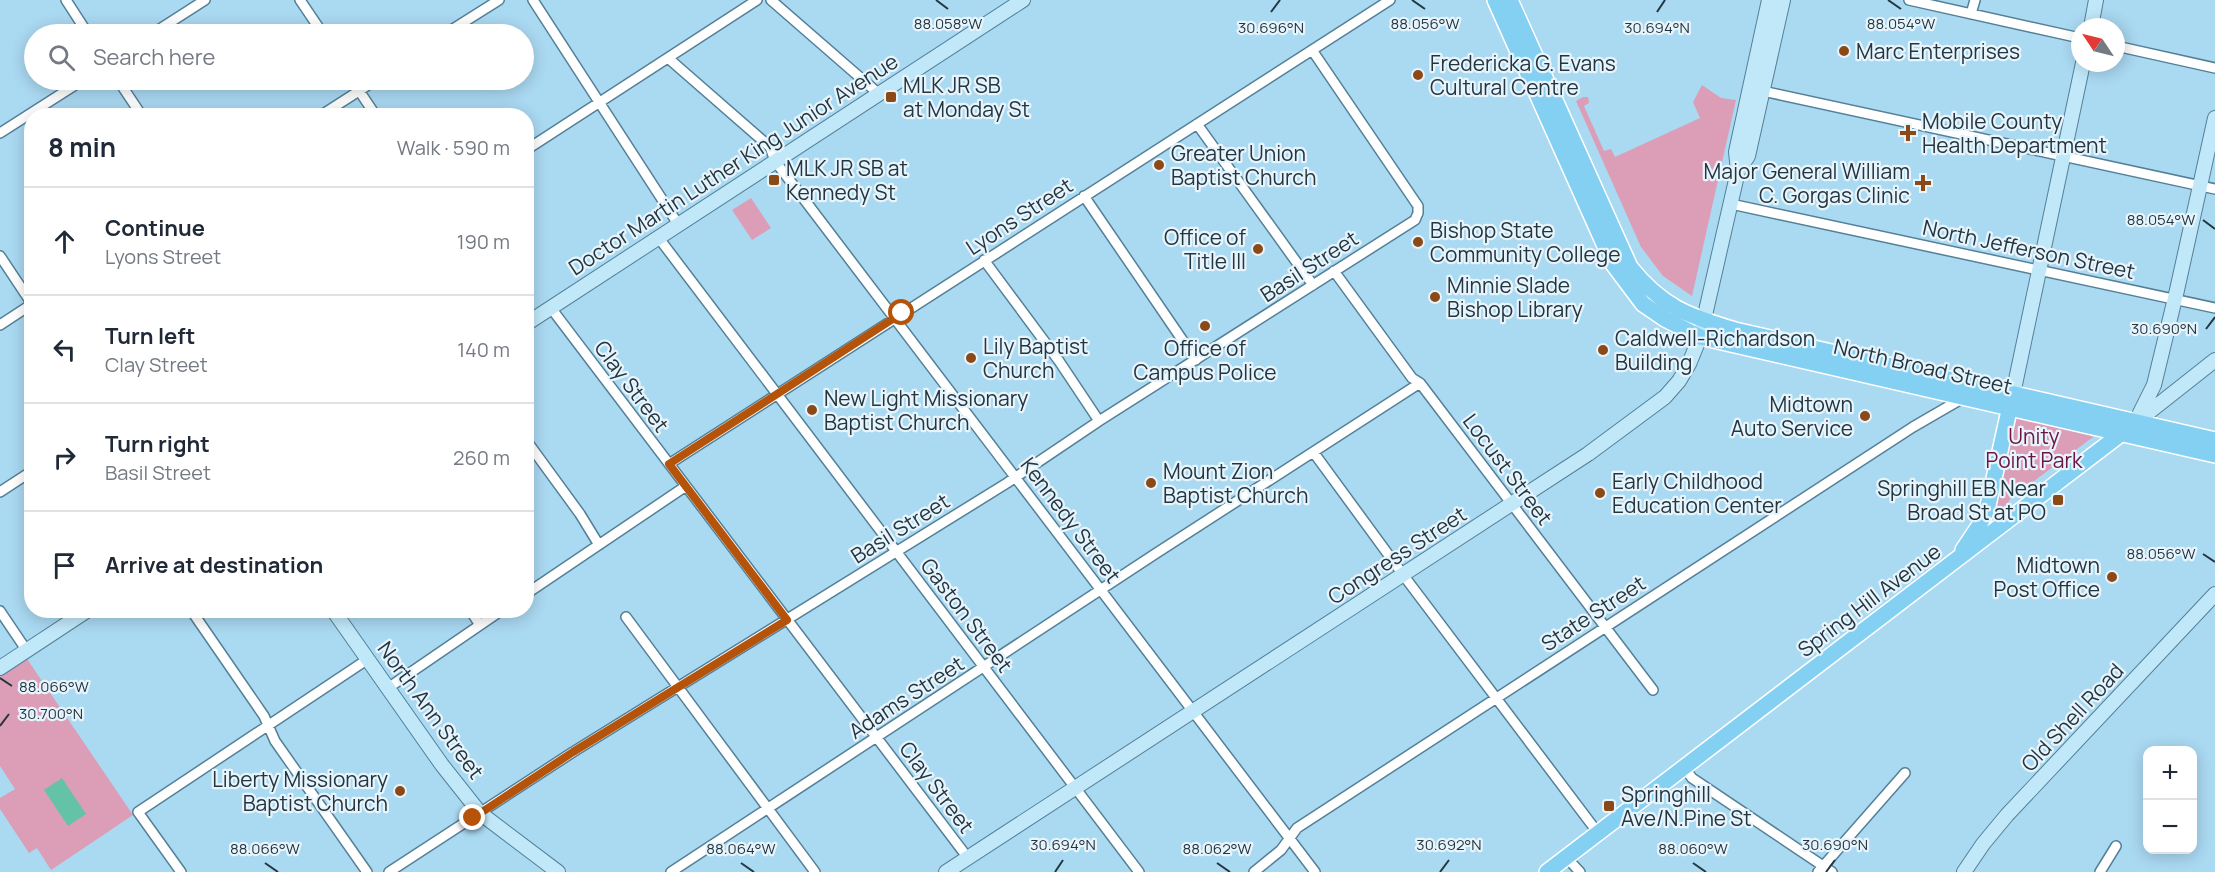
<!DOCTYPE html>
<html lang="en">
<head>
<meta charset="utf-8">
<style>
	:root { --surface:#fff; --page:#f6f6f7; --text:#1f2937; --muted:#747a83; --line:#e0e1e3 }
	body { margin:0; font-family:Manrope,sans-serif; background:var(--page); color:var(--text) }
	.controls { position:absolute; right:18px; bottom:18px; display:grid; overflow:hidden; border-radius:12px; box-shadow:0 3px 15px #0003 }
	.controls button { width:54px; height:54px; display:grid; place-items:center; padding:0; border:0; border-bottom:2px solid var(--line); background:var(--surface); color:var(--text); font:30px sans-serif }
	.compass { position:absolute; left:2071px; top:18px; width:54px; height:54px; border-radius:50%; background:var(--surface); box-shadow:0 3px 15px #0003; rotate:305deg }
	.stop { position:absolute; width:18px; height:18px; margin:-14px; border:4px solid #b45309; border-radius:50%; background:#fff }
	.stop.end { background:#b45309; border-color:#fff; box-shadow:0 2px 6px #0008 }
	.list { margin:0; padding:0; list-style:none }
	h2 { display:flex; justify-content:space-between; align-items:center; height:78px; margin:0; padding:0 24px; font-size:26px }
	h2 small { font-size:20px; font-weight:400; color:var(--muted) }
	.list li { display:grid; grid-template-columns:39px 1fr auto; gap:18px; align-items:center; box-sizing:border-box; height:108px; padding:0 24px; border-top:2px solid var(--line) }
	.list b { display:block; font-size:22px; white-space:nowrap }
	.list p { margin:0; font-size:20px; white-space:nowrap; color:var(--muted) }
	.list em { font-size:20px; font-style:normal; color:var(--muted) }
	.icon { flex:none; width:33px; height:33px; fill:none; stroke:currentColor; stroke-width:2; stroke-linecap:round; stroke-linejoin:round }
	.map { position:relative; flex:none; width:2215px; height:872px; overflow:hidden }
	.search { position:absolute; background:var(--surface); box-shadow:0 3px 15px #0003; left:24px; top:24px; width:510px; height:66px; display:flex; align-items:center; gap:15px; box-sizing:border-box; padding:0 21px; border-radius:33px; color:var(--muted); font-size:22px }
	.panel { position:absolute; background:var(--surface); box-shadow:0 3px 15px #0003; left:24px; top:108px; width:510px; height:510px; border-radius:24px }
	.map>svg:first-child { display:block }
	.green { fill:#dc9eb7 }
	.water { fill:#64c2a7 }
	.lines { fill:none; stroke-linecap:round; stroke-linejoin:round }
	.street-casing { stroke:#548097; stroke-width:12 }
	.secondary-casing { stroke:#548097; stroke-width:16 }
	.primary-casing { stroke:#fff; stroke-width:18 }
	.street { stroke:#fff; stroke-width:9 }
	.secondary { stroke:#c1e8f9; stroke-width:14 }
	.primary { stroke:#83d0f2; stroke-width:15 }
	.route { stroke:#b45309; stroke-width:8 }
	.ticks { fill:none; stroke:#233640; stroke-width:2 }
	.poi-dot { fill:#8c4918; stroke:#e7f4fc; stroke-width:2 }
	.labels { text-anchor:middle; dominant-baseline:central; stroke-width:4.5; stroke-linejoin:round; paint-order:stroke }
	.poi-label { font-size:21px; fill:#233640; stroke:#e7f4fc; text-anchor:start }
	.street-label { font-size:21px; fill:#233640; stroke:#e7f4fc }
	.park-label { font-size:21px; fill:#6c1444; stroke:#e7f4fc }
	.ticks-label { font-size:15px; text-anchor:middle; fill:#233640; stroke:#e7f4fc; stroke-width:4.5; stroke-linejoin:round; paint-order:stroke }
</style>
</head>
<body>
<div class="map">
<svg width="2215" height="872" viewBox="0 0 2215 872">
	<rect width="100%" height="100%" fill="#aad9f2"/>
	<path class="green" d="M1702,85L1721,98L1736,100L1692,296L1663,276L1641,247L1576,101L1583,97H1588L1589,103L1584,106L1604,151L1611,149L1615,157L1700,118L1693,102Z
		M751,198L771,228L752,240L732,210Z
		M2014,417L2092,433L2093,437L2010,499L2003,512L1995,508Z
		M23,653L133,815L51,870L37,848L29,853L0,809V798L15,789L0,766V668Z"/>
	<path class="water" d="M62,778L86,814L68,826L44,790Z"/>
	<g class="lines">
		<g class="street-casing">
			<path id="street" d="M66,0L88,34
				M300,0L323,34
				M533,0L678,224
				M771,0L879,94
				M1909,0L2080,38
				M1971,14L1975,0
				M152,34L205,0
				M445,34L499,0
				M2116,46L2215,68
				M668,58L770,147L775,161L1315,872
				M118,80L142,116
				M352,80L376,116
				M1758,90L2215,189
				M320,116L376,80
				M1197,124L1313,285
				M0,133L83,80
				M526,150L757,0
				M1084,196L1196,360
				M1731,204L2215,308
				M658,237L1139,872
				M0,256L32,304
				M984,260L1059,361L1099,421
				M1334,271L1412,378L1420,383L1653,690
				M551,308L968,858
				M0,325L32,304
				M526,440L580,514L599,545
				M1314,453L1404,576L1598,833
				M669,464L1390,0
				M0,492L32,471
				M526,594L686,486
				M191,610L264,716L275,741L367,872
				M470,610L480,625
				M0,611L27,651
				M626,617L815,872
				M388,688L502,610
				M1684,767L1692,778L1832,872
				M1566,857L1580,872
				M181,872L138,812L368,659
				M389,872L573,752L1007,483L1099,421L1415,220L1418,213V206L1312,50
				M671,872L1155,554L1420,383
				M1254,872L1281,850L1297,828L1913,427L1963,398
				M1818,872L1905,773
				M2100,872L2116,846"/>
		</g>
		<g class="secondary-casing">
			<path id="secondary" d="M2091,27L2096,0
				M1738,171L1736,152L1769,0
				M526,324L1023,0
				M2013,394L2083,63
				M2139,420L2215,360
				M2135,423L2154,385L2177,290L2215,118
				M333,610L442,765L480,813L558,872
				M0,668L88,610
				M946,872L1588,454L1665,397L1679,381L1689,364L1700,337L1738,171L1748,156L1783,0
				M1964,872L1983,844L2007,815L2215,594"/>
		</g>
		<g class="primary-casing">
			<path id="primary" d="M1495,0L1613,264L1643,304L1665,319L1700,337L2215,455
				M1510,0L1630,267C1662,307 1688,316 1735,330L2215,440
				M1963,550L1979,526L1987,510L2012,397
				M1547,872L2126,430"/>
		</g>
		<use href="#street" class="street"/>
		<use href="#secondary" class="secondary"/>
		<use href="#primary" class="primary"/>
	</g>
	<g class="lines">
		<path class="route" d="M473,818L573,752L787,620L669,464L902,313"/>
	</g>
	<path class="ticks" d="M936,0L948,9M1412,0L1425,9M1888,0L1901,9M1271,12L1280,0M1657,12L1665,0M2203,220L2215,229M2206,329L2215,317M2203,554L2215,562M0,678L12,686M0,726L9,714M265,863L278,872M741,863L754,872M1217,863L1230,872M1693,863L1706,872M1055,872L1063,860M1440,872L1449,860M1826,872L1835,860"/>
	<g class="poi-dot">
		<circle cx="1844" cy="51" r="6"/>
		<circle cx="1418" cy="75" r="6"/>
		<rect x="885" y="91" width="12" height="12" rx="3"/>
		<path d="M1905 124h6v6h6v6h-6v6h-6v-6h-6v-6h6z"/>
		<circle cx="1159" cy="165" r="6"/>
		<rect x="768" y="174" width="12" height="12" rx="3"/>
		<path d="M1920 174h6v6h6v6h-6v6h-6v-6h-6v-6h6z"/>
		<circle cx="1418" cy="242" r="6"/>
		<circle cx="1258" cy="249" r="6"/>
		<circle cx="1435" cy="297" r="6"/>
		<circle cx="1205" cy="326" r="6"/>
		<circle cx="1603" cy="350" r="6"/>
		<circle cx="971" cy="358" r="6"/>
		<circle cx="812" cy="410" r="6"/>
		<circle cx="1865" cy="416" r="6"/>
		<circle cx="1151" cy="483" r="6"/>
		<circle cx="1600" cy="493" r="6"/>
		<rect x="2052" y="494" width="12" height="12" rx="3"/>
		<circle cx="2112" cy="577" r="6"/>
		<circle cx="400" cy="791" r="6"/>
		<rect x="1603" y="800" width="12" height="12" rx="3"/>
	</g>
	<g class="labels">
		<g class="poi-label">
			<text x="1856" y="51">Marc Enterprises</text>
			<text x="1430" y="63">Fredericka G. Evans<tspan x="1430" dy="24">Cultural Centre</tspan></text>
			<text x="903" y="85">MLK JR SB<tspan x="903" dy="24">at Monday St</tspan></text>
			<text x="1922" y="121">Mobile County<tspan x="1922" dy="24">Health Department</tspan></text>
			<text x="1171" y="153">Greater Union<tspan x="1171" dy="24">Baptist Church</tspan></text>
			<text x="786" y="168">MLK JR SB at<tspan x="786" dy="24">Kennedy St</tspan></text>
			<text x="1910" y="171" text-anchor="end">Major General William<tspan x="1910" dy="24">C. Gorgas Clinic</tspan></text>
			<text x="1430" y="230">Bishop State<tspan x="1430" dy="24">Community College</tspan></text>
			<text x="1246" y="237" text-anchor="end">Office of<tspan x="1246" dy="24">Title III</tspan></text>
			<text x="1447" y="285">Minnie Slade<tspan x="1447" dy="24">Bishop Library</tspan></text>
			<text x="1615" y="338">Caldwell-Richardson<tspan x="1615" dy="24">Building</tspan></text>
			<text x="983" y="346">Lily Baptist<tspan x="983" dy="24">Church</tspan></text>
			<text x="1205" y="348" text-anchor="middle">Office of<tspan x="1205" dy="24">Campus Police</tspan></text>
			<text x="824" y="398">New Light Missionary<tspan x="824" dy="24">Baptist Church</tspan></text>
			<text x="1853" y="404" text-anchor="end">Midtown<tspan x="1853" dy="24">Auto Service</tspan></text>
			<text x="1163" y="471">Mount Zion<tspan x="1163" dy="24">Baptist Church</tspan></text>
			<text x="1612" y="481">Early Childhood<tspan x="1612" dy="24">Education Center</tspan></text>
			<text x="2046" y="488" text-anchor="end">Springhill EB Near<tspan x="2046" dy="24">Broad St at PO</tspan></text>
			<text x="2100" y="565" text-anchor="end">Midtown<tspan x="2100" dy="24">Post Office</tspan></text>
			<text x="388" y="779" text-anchor="end">Liberty Missionary<tspan x="388" dy="24">Baptist Church</tspan></text>
			<text x="1621" y="794">Springhill<tspan x="1621" dy="24">Ave/N.Pine St</tspan></text>
		</g>
		<g class="street-label">
			<text transform="translate(733 164) rotate(-33)">Doctor Martin Luther King Junior Avenue</text>
			<text transform="translate(1019 216) rotate(-33)">Lyons Street</text>
			<text transform="translate(2029 249) rotate(12)">North Jefferson Street</text>
			<text transform="translate(1309 266) rotate(-33)">Basil Street</text>
			<text transform="translate(1923 366) rotate(13)">North Broad Street</text>
			<text transform="translate(632 386) rotate(53)">Clay Street</text>
			<text transform="translate(1508 469) rotate(53)">Locust Street</text>
			<text transform="translate(1071 520) rotate(53)">Kennedy Street</text>
			<text transform="translate(900 528) rotate(-32)">Basil Street</text>
			<text transform="translate(1397 555) rotate(-33)">Congress Street</text>
			<text transform="translate(1869 600) rotate(-37)">Spring Hill Avenue</text>
			<text transform="translate(1593 613) rotate(-33)">State Street</text>
			<text transform="translate(967 615) rotate(53)">Gaston Street</text>
			<text transform="translate(906 697) rotate(-33)">Adams Street</text>
			<text transform="translate(431 710) rotate(54)">North Ann Street</text>
			<text transform="translate(2072 717) rotate(-47)">Old Shell Road</text>
			<text transform="translate(937 787) rotate(53)">Clay Street</text>
		</g>
		<g class="park-label">
			<text x="2034" y="436">Unity<tspan x="2034" dy="24">Point Park</tspan></text>
		</g>
	</g>
	<g class="ticks-label">
		<text x="948" y="29">88.058°W</text>
		<text x="1425" y="29">88.056°W</text>
		<text x="1901" y="29">88.054°W</text>
		<text x="1271" y="33">30.696°N</text>
		<text x="1657" y="33">30.694°N</text>
		<text x="2161" y="225">88.054°W</text>
		<text x="2164" y="334">30.690°N</text>
		<text x="2161" y="559">88.056°W</text>
		<text x="54" y="692">88.066°W</text>
		<text x="51" y="719">30.700°N</text>
		<text x="1063" y="850">30.694°N</text>
		<text x="1449" y="850">30.692°N</text>
		<text x="1835" y="850">30.690°N</text>
		<text x="265" y="854">88.066°W</text>
		<text x="741" y="854">88.064°W</text>
		<text x="1217" y="854">88.062°W</text>
		<text x="1693" y="854">88.060°W</text>
	</g>
</svg>
<div class="controls">
<button>+</button>
<button>−</button>
</div>
<svg class="compass" viewBox="-18 -18 36 36"><path d="M0-13l5 13h-10z" fill="#e53935"/><path d="M0 13l5-13h-10z" fill="#747a83"/></svg>
<div class="stop" style="left:902px;top:313px"></div>
<div class="stop end" style="left:473px;top:818px"></div>
<div class="search"><svg class="icon" aria-label="search" viewBox="0 0 24 24"><circle cx="10" cy="10" r="6"/><path d="M15 15l6 6"/></svg>Search here</div>
<section class="panel">
<h2>8 min<small>Walk · 590 m</small></h2>
<ul class="list">
<li><svg class="icon" aria-label="ahead" viewBox="0 0 24 24"><path d="M12 20V5M6 11l6-6 6 6"/></svg><div><b>Continue</b><p>Lyons Street</p></div><em>190 m</em></li>
<li><svg class="icon" aria-label="left" viewBox="0 0 24 24"><path d="M17 20v-9H6M10 6l-5 5 5 5"/></svg><div><b>Turn left</b><p>Clay Street</p></div><em>140 m</em></li>
<li><svg class="icon" aria-label="right" viewBox="0 0 24 24"><path d="M7 20v-9h11M14 6l5 5-5 5"/></svg><div><b>Turn right</b><p>Basil Street</p></div><em>260 m</em></li>
<li><svg class="icon" aria-label="arrive" viewBox="0 0 24 24"><path d="M6 21V4h12l-3 4 3 4H6"/></svg><div><b>Arrive at destination</b></div></li>
</ul>
</section>
</div>
</body>
</html>
